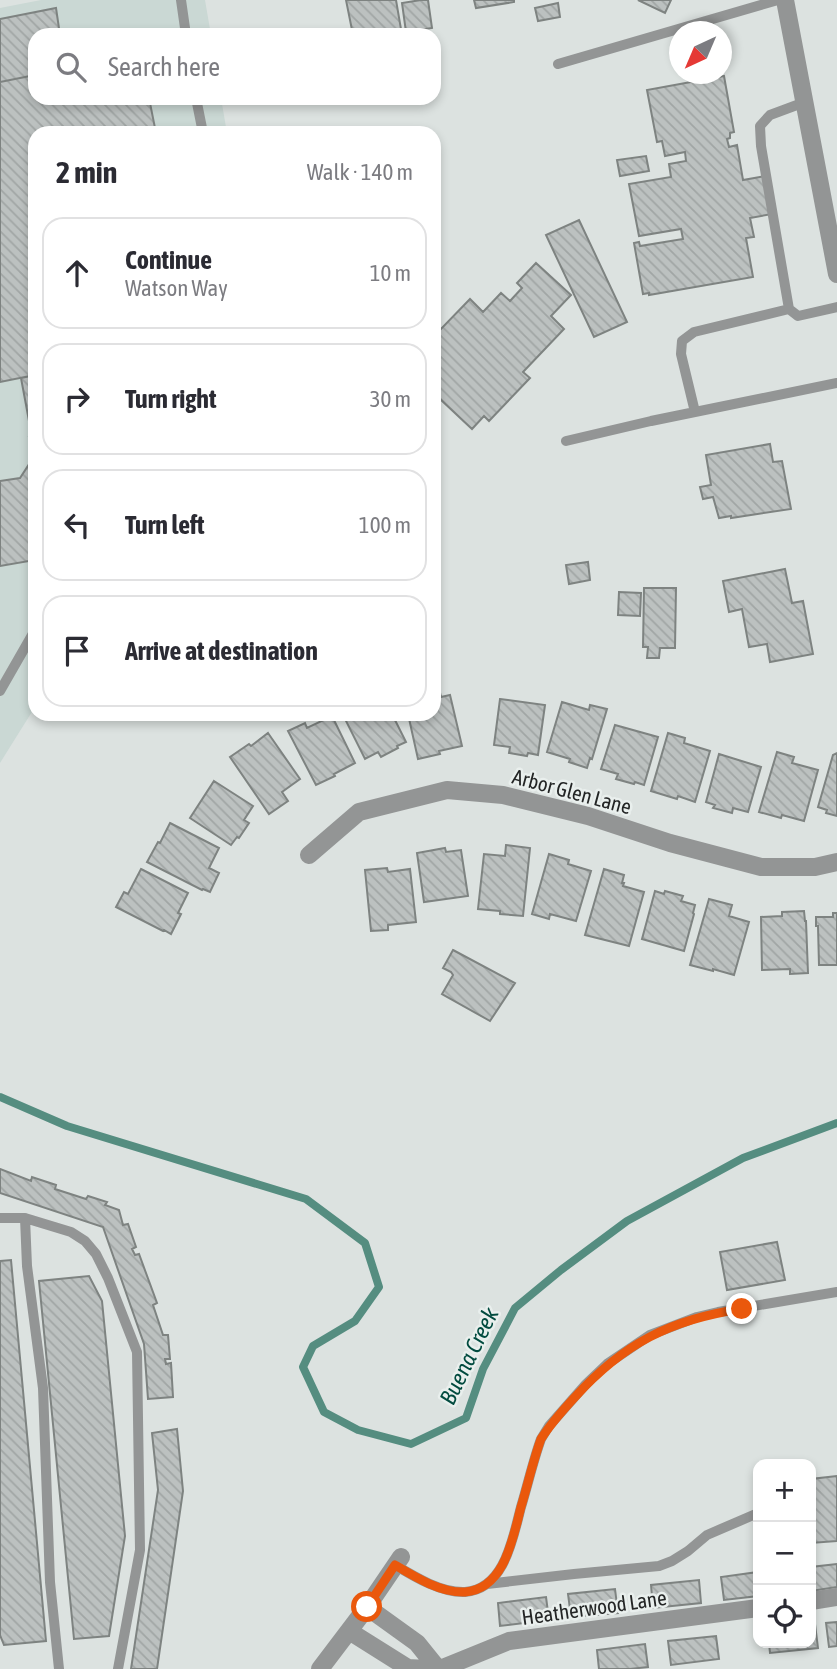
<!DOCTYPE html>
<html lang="en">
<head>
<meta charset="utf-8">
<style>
	:root { --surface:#fff; --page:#f2f2f3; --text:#2b2b33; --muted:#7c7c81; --line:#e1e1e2 }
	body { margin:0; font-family:"Asap Condensed",sans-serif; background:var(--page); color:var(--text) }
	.controls { position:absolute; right:21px; bottom:21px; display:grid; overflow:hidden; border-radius:14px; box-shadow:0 4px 10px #0003 }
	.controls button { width:63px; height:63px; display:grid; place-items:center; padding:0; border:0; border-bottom:2px solid var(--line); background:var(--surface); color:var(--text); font:35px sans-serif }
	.compass { position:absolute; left:669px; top:21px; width:63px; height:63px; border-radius:50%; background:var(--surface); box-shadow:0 4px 10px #0003; rotate:224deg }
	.stop { position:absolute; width:21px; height:21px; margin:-16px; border:5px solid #ea580c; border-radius:50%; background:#fff }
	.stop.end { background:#ea580c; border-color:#fff; box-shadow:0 2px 7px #0008 }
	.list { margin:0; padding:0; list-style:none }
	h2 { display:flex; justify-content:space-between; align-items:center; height:91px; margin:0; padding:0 28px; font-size:30px }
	h2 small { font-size:23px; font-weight:400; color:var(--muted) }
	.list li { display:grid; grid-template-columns:46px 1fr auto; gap:21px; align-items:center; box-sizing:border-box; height:112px; margin:0 14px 14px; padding:0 14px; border:2px solid var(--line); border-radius:21px }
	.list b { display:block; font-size:26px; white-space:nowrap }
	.list p { margin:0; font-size:23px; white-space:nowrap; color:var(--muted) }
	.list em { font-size:23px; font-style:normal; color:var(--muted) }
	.icon { flex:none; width:38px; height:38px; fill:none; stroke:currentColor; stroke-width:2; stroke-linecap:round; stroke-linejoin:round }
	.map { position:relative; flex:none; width:837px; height:1669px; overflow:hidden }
	.search { position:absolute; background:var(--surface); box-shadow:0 4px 10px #0003; left:28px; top:28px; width:413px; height:77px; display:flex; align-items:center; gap:18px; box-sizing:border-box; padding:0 24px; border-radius:21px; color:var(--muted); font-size:26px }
	.panel { position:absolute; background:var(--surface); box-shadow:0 4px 10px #0003; left:28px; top:126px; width:413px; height:595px; border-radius:21px }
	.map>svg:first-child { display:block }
	.built { fill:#cad8d4 }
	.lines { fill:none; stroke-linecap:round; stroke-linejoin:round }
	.stream { stroke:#558d80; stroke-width:8 }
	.building { fill:url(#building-back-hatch); stroke:#7e8381; stroke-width:2 }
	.service { stroke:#939595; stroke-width:10 }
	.minor { stroke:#939595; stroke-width:18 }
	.route { stroke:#ea580c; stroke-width:9 }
	.labels { text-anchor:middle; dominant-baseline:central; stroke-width:5; stroke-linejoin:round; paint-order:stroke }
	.street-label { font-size:21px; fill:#232525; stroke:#e9efed }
	.water-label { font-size:23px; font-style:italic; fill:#024b3f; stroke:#e9efed }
</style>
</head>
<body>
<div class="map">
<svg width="837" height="1669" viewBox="0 0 837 1669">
	<defs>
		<pattern id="building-back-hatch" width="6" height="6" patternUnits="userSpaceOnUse" patternTransform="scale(1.75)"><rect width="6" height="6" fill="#bcc1c0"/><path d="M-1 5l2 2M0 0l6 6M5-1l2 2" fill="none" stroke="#a1a6a5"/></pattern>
	</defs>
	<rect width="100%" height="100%" fill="#dce2e0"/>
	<path class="built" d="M41,0H205L211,35H35V98H221L227,133H35V707L0,763V8Z"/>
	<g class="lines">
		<path class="stream" d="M0,1097L67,1126L306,1199L365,1243L379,1287L355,1321L313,1346L303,1367L324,1412L358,1430L411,1444L466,1418L483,1369L515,1308L561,1270L627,1221L743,1158L837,1123"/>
	</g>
	<path class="building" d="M346,0H396L402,35H353Z
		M421,0H428L432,28L406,32L402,3Z
		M474,0H514V2L476,8Z
		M638,0H671L665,13Z
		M558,3L560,17L538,21L535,8Z
		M56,8L60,35H35V75L0,82V19Z
		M35,75V98H149L156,133H35V375L0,382V82Z
		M724,76L734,132L730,133V138L727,139L729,147L737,145L743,180L765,176L772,214L750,218L754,237L746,238L753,277L649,295V293L643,294L634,243L639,242L640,246L683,239L681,229L639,236L629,184L671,177L669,164L686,161L685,152L665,156L662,141L657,142L647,90Z
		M646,156L649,171L620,176L617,160Z
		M579,220L627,322L594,337L546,235Z
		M536,263L571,295L551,316L564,329L523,372L530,378L489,421L484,416L472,429L440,399L438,400L434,396V323L441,329L470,299L483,312L501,293L510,301L522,288L517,283Z
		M35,375V560L0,566V481L20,478L33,458L29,437H32L21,378Z
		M770,444L773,462L782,461L791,509L731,518V516L719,518L713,497L703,499L700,487L711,485L706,455Z
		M588,562L590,580L569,584L566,565Z
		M785,569L792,603L803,601L813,654L770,662L767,644L749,647L742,609L729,612L723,581Z
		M644,588H676L675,648H660L659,658H647L648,647H643Z
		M619,592L641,593L640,616L618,615Z
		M434,684H438L441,697L450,695L462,746L439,751L440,754L418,759L408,714H434Z
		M500,699L545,705L538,755L528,753L527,756L509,753L510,747L494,745Z
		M562,702L589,710L590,705L607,709L592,759L590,758L587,768L569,762L570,759L547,752Z
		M349,714H392L406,742L397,746L398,748L381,757L378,752L365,759L344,717Z
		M332,716L355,763L334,774L335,776L316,785L288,731L305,723L307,728Z
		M615,725L658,737L644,785L635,782L634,784L616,779L618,774L601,769Z
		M268,733L300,779L282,792L288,801L269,814L230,757L249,744L251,746Z
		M668,733L685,738L684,743L710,751L695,802L678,796L677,799L651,791Z
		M777,752L794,757L792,763L818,770L804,821L782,815L781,818L759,812Z
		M837,753V816L826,813L827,810L818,807L833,755Z
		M719,754L761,767L748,812L733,808L732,813L713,808L715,805L706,802Z
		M214,781L253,806L244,820L249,823L239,838L237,837L231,845L190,818Z
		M170,823L219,848L209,868L219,873L210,892L203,889L202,890L147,862L158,842L160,843Z
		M506,845L530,848L523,916L500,914V911L478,909L484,854L505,856Z
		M445,848L446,852L461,850L468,896L424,902L417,853Z
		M549,854L569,860L568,864L591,871L576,921L550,914L549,919L532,914Z
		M387,868L388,872L410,869L416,922L388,925V930L371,931L365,870Z
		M141,869L188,893L178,913L181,914L171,934L164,930L163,931L116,907L124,892L128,894Z
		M604,869L624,875L622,883H624L623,886L644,892L629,946L585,935Z
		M655,891L664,894L665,891L683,896L681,901L695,905L693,913L694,914L684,951L642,939Z
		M709,899L732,905L729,916L749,922L734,975L713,969V971L690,965Z
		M804,911L805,921H806L808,973L790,974V969L762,970L761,917L782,916V912Z
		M833,913H837V965H819L818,926H816V917H833Z
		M453,950L515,983L490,1021L442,994L453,975L451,972L443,968Z
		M0,1169L31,1181L32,1177L56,1185L55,1189L86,1199L88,1196L107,1202L105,1205L119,1210L123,1225L128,1224L136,1247L132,1249L135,1255L139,1254L157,1303L153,1305L163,1335H168L170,1359H165L166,1364L171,1363L173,1397L148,1399L144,1344L103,1227L0,1193Z
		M777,1242L785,1280L727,1290L720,1252Z
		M11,1260L46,1641L4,1645L0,1635V1261Z
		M89,1276L102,1301L125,1536L109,1636L74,1639L39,1281Z
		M177,1429L183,1491L157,1669H131L158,1490L152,1433Z
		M837,1476V1541L811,1543V1479Z
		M837,1564V1587L811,1591V1567Z
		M758,1572V1596L724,1600L721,1577Z
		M699,1580L701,1603L653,1608L651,1585Z
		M615,1589L618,1613L571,1617L568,1594Z
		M546,1597L549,1620L500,1626L498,1603Z
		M837,1622V1646L829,1647L826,1623Z
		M815,1624L818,1648L770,1653L769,1643H811V1625Z
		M716,1636L719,1659L671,1665L668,1641Z
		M645,1644L648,1667L630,1669H599L597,1650Z"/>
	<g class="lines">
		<path class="service" d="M181,0L186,35
			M558,64L778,0
			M196,98L203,133
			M805,102L770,115L760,126L761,146L789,309L798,316L837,307
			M695,412L681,354L682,341L694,332L789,309
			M566,441L651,421L837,383
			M0,691L35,630
			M0,1218H25L71,1232L85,1241L96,1254L108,1278L137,1352L140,1550L118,1669
			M25,1218L27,1266L43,1388L50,1582L59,1669
			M395,1565C415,1577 441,1593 465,1592C505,1589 513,1537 521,1507C528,1484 533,1461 541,1439L549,1426L586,1384L607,1364L650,1335L697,1317L718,1312L837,1292
			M487,1584L574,1574L659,1566L672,1561L688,1551L707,1535L758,1513"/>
		<path class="minor" d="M785,0L837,274
			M309,855L359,812L447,790L503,795L588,816L670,843L761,867H815L837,862
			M811,1601L837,1597
			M367,1607L417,1643L438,1669
			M349,1631L408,1668L426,1669
			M320,1669L367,1607L401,1557
			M440,1669L509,1641L758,1608"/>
	</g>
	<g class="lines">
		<path class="route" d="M367,1607L395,1565C415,1577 441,1593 465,1592C505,1589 513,1537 521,1507C528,1484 533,1461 541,1439C551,1423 563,1410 575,1397C623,1344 671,1319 742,1309"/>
	</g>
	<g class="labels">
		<g class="street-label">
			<text transform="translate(572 791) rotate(15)">Arbor Glen Lane</text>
			<text transform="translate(594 1607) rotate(-8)">Heatherwood Lane</text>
		</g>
		<g class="water-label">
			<text transform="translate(469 1356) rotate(-64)">Buena Creek</text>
		</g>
	</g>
</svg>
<div class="controls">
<button>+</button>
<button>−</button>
<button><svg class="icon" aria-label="locate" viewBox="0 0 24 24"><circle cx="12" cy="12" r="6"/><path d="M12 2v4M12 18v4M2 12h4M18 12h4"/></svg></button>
</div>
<svg class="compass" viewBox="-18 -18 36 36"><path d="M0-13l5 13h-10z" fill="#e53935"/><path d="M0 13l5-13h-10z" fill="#7c7c81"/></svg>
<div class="stop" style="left:367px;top:1607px"></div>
<div class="stop end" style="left:742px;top:1309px"></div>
<div class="search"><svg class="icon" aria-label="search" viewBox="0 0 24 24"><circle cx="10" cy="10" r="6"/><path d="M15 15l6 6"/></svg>Search here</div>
<section class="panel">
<h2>2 min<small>Walk · 140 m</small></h2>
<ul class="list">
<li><svg class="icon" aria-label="ahead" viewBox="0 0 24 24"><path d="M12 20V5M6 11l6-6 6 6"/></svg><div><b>Continue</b><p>Watson Way</p></div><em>10 m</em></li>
<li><svg class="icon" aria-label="right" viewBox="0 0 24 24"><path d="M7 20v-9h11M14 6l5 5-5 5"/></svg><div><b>Turn right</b></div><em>30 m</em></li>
<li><svg class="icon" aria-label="left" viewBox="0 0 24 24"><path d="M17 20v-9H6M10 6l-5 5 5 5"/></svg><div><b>Turn left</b></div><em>100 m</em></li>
<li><svg class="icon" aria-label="arrive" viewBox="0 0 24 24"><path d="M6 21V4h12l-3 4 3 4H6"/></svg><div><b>Arrive at destination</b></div></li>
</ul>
</section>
</div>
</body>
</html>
